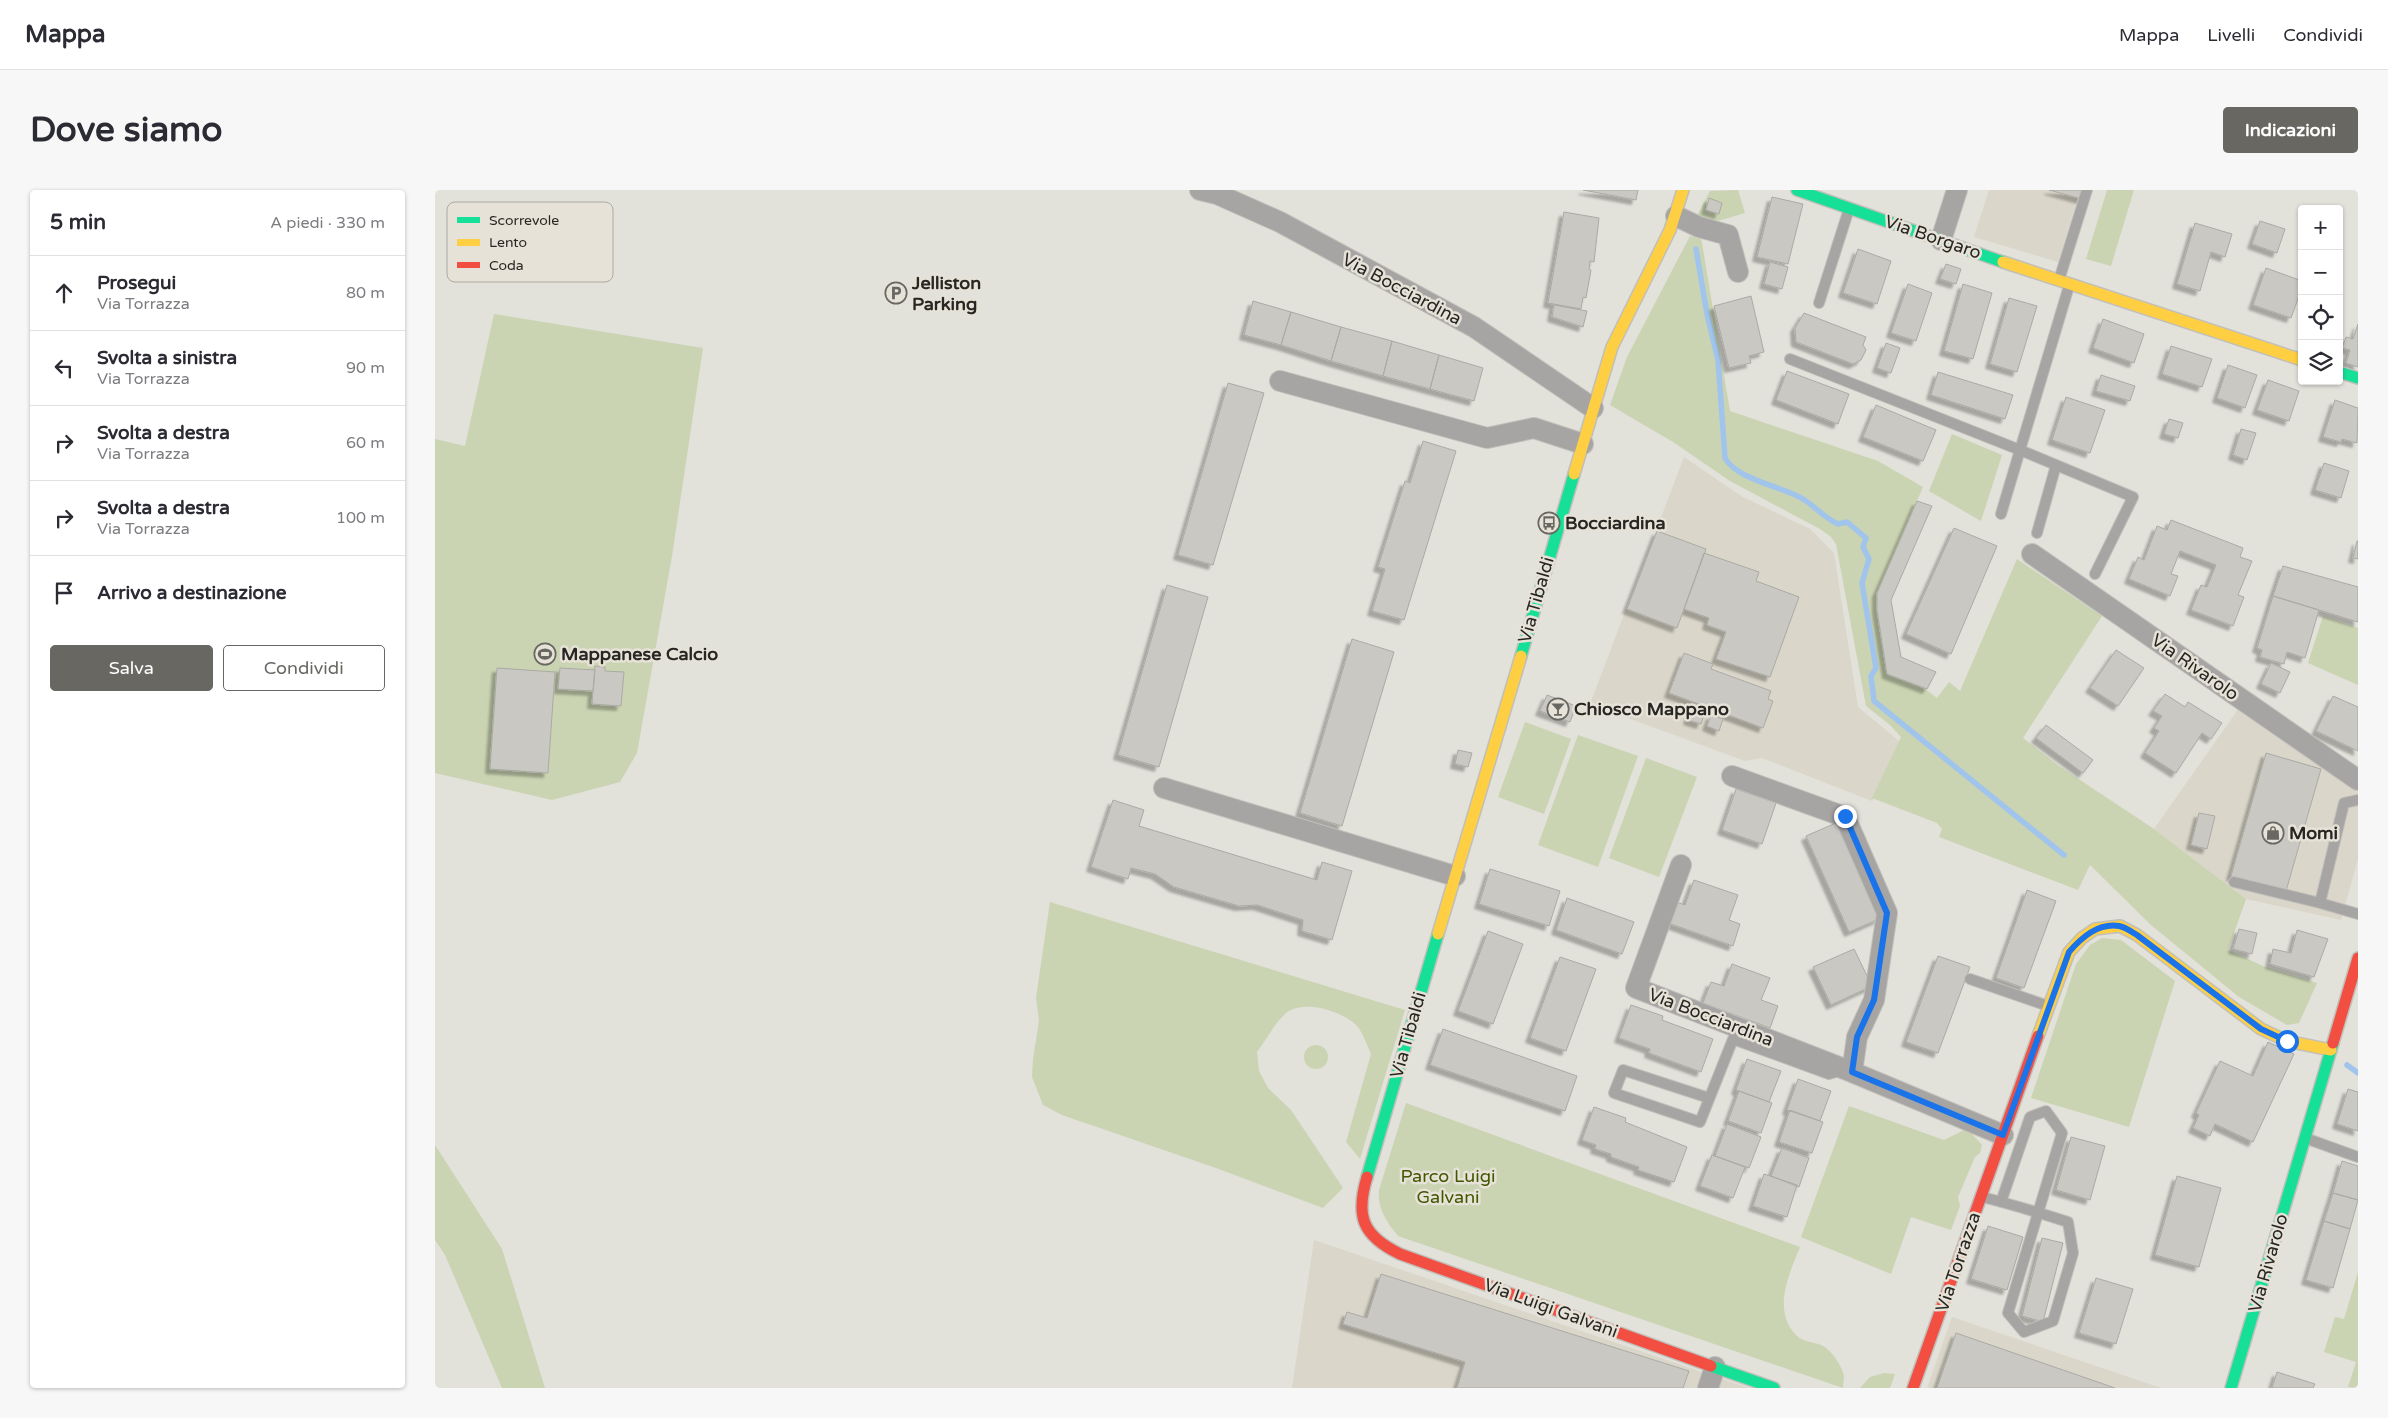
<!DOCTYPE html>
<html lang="it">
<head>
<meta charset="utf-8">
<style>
	:root { --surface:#fff; --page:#f7f7f7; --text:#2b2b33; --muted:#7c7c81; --line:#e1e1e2; --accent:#686762 }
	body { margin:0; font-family:"Varela Round",sans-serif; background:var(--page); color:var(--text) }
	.controls { position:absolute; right:15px; top:15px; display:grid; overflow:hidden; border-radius:5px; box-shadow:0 1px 4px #0004 }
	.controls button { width:45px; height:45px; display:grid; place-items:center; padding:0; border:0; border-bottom:1px solid var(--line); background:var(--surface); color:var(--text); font:25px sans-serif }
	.stop { position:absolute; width:15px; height:15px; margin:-11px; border:4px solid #1a73e8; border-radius:50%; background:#fff }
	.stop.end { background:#1a73e8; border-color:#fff; box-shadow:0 1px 5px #0008 }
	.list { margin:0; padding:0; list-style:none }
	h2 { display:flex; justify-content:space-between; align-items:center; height:65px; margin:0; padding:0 20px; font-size:21px }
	h2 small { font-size:16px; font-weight:400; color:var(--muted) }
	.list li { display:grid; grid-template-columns:32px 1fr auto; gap:15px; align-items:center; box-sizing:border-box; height:75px; padding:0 20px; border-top:1px solid var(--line) }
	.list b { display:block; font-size:19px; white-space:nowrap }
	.list p { margin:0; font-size:16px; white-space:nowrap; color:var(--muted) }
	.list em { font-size:16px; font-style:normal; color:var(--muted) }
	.actions { display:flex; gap:10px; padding:15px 20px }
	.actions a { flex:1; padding:11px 0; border:1px solid var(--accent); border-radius:5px; text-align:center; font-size:18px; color:var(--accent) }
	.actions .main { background:var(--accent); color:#fff }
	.icon { flex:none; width:28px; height:28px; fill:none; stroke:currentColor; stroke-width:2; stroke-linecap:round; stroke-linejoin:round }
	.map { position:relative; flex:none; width:1923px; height:1198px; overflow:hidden; border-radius:5px }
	header { display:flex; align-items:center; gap:30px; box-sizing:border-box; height:70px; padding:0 25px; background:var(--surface); border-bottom:1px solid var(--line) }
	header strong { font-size:24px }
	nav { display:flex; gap:28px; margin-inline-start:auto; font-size:18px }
	.intro { display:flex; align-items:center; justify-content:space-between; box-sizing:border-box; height:120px; padding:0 30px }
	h1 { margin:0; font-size:35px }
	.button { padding:12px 22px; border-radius:5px; background:var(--accent); color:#fff; font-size:18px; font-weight:700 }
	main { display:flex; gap:30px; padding:0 30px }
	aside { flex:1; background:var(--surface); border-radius:5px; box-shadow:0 1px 4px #0004 }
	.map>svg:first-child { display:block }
	.built { fill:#dad6c9 }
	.green { fill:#cad4b2 }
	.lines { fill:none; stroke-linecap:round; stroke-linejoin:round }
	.stream { stroke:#a0c4ec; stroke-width:5.5 }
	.building { fill:#c9c8c3; stroke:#abaaa5; filter:url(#shadow) }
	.lane-casing { stroke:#c0bfba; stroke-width:12 }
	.street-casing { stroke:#c0bfba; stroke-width:22 }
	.fast-casing { stroke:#c0bfba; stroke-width:14 }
	.slow-casing { stroke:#c0bfba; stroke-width:14 }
	.jam-casing { stroke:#c0bfba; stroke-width:14 }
	.lane { stroke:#a6a5a4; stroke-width:10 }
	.street { stroke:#a6a5a4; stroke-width:20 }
	.fast { stroke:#16e098; stroke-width:11 }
	.slow { stroke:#ffcf43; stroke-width:11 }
	.jam { stroke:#f24e42; stroke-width:11 }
	.route { stroke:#1a73e8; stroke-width:6 }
	.labels { text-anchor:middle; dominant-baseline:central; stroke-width:5; stroke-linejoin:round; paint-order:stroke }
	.street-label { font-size:18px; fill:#272622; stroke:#e6e2d7 }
	.poi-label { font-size:18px; font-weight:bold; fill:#272622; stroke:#e6e2d7; text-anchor:start }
	.park-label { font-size:18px; fill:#435700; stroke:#e6e2d7 }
	.key { fill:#e6e2d7; stroke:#adaaa1; stroke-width:1 }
	.key-label { font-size:14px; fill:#272622 }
</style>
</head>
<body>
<header>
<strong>Mappa</strong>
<nav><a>Mappa</a><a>Livelli</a><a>Condividi</a></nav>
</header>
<div class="intro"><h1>Dove siamo</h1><a class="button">Indicazioni</a></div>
<main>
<aside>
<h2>5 min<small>A piedi · 330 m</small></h2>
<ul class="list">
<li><svg class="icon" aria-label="ahead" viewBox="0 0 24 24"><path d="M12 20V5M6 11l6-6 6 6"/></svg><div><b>Prosegui</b><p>Via Torrazza</p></div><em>80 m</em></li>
<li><svg class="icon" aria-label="left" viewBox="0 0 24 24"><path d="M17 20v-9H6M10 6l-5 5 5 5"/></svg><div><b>Svolta a sinistra</b><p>Via Torrazza</p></div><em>90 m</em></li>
<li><svg class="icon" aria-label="right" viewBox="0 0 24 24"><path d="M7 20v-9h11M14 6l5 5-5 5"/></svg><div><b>Svolta a destra</b><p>Via Torrazza</p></div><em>60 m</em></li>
<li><svg class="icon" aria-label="right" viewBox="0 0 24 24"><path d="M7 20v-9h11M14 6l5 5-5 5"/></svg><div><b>Svolta a destra</b><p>Via Torrazza</p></div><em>100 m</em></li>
<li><svg class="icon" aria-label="arrive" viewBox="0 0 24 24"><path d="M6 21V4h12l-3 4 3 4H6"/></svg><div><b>Arrivo a destinazione</b></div></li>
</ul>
<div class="actions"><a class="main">Salva</a><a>Condividi</a></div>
</aside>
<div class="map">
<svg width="1923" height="1198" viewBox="0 0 1923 1198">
	<defs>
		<filter id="shadow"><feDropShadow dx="-4.5" dy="4.5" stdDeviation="1" flood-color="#0004"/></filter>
	</defs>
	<rect width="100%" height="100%" fill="#e2e1da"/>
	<path class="built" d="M1554,0H1645L1623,72L1539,47Z
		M1249,267L1306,306L1375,339L1399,363L1423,517L1464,551L1437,611L1327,568L1310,571L1155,514Z
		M1804,518L1923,602V669L1906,730L1811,709L1719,639Z
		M879,1050L1314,1198H857Z
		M1517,1127L1726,1198H1492Z"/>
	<path class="green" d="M1303,0L1310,23L1283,31L1262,26L1275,1Z
		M1672,0H1699L1676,76L1651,69Z
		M1255,46L1266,49L1267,53L1295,221L1443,271L1488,297L1442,403V420L1452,484L1486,496L1502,508L1514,492L1525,501L1582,369L1667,426L1588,548L1624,576L1719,639L1811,709L1793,760L1830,777L1882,793L1864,833L1852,835L1804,807L1716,735L1655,675L1643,700L1504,647L1507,639L1502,633L1437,608L1466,547L1455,535L1431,516L1401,354L1396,347L1385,339L1295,291L1238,252L1175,215L1192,167Z
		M59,124L268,158L237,366L202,563L185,592L117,610L0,583V249L30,256Z
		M1517,244L1567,265L1546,331L1494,301Z
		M1888,426L1923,438V495L1873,473Z
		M1090,532L1136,549L1109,624L1063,607Z
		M1143,545L1203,566L1163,677L1103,655Z
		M1211,568L1262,587L1224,687L1174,668Z
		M615,712L970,820L925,969L911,952L936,864C932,855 928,843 922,836C908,821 867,808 850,824C839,834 831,850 822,862L824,881L833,898L856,920L908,998L888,1018L781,978L627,925L608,915L597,887L598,869L604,831L601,808Z
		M1667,748L1686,750L1740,791L1694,937L1596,908L1641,774L1655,755Z
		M869 867a12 12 0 1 1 24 0a12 12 0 1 1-24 0Z
		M971,913L1365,1057C1354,1084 1337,1120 1361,1145C1367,1152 1379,1152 1386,1155C1396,1159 1407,1176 1409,1186C1409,1190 1408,1194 1408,1198L963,1046C952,1033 942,1018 944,1000Z
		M1414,916L1509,950L1529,940L1536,943L1547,955L1545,963L1540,967L1523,1007L1525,1016L1516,1040L1476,1027L1456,1084L1366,1047Z
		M0,955L67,1059L110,1198H67L10,1065L0,1050Z
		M1923,1082V1198L1913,1197L1921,1172L1889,1162L1900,1127L1909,1129Z
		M1449,1183L1460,1184L1455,1198H1425L1435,1187Z"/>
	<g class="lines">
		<path class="stream" d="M1261,59L1272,124L1283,170L1290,268C1302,290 1347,296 1368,309C1381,317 1389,328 1403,334L1412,332L1431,348L1428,357L1434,369L1427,393L1441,478L1436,486L1439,511L1629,665
			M1912,875L1923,883"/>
	</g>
	<path class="building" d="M1148,0H1203L1201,10Z
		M1614,0H1650L1647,9Z
		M1337,7L1368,14L1353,74L1322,67Z
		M1274,8L1287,13L1284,24L1271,20Z
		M1129,22L1164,28L1159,72L1155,71L1154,79L1156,80L1151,108L1148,107L1146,119L1113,113Z
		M1825,31L1850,39L1842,63L1817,54Z
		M1760,33L1797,44L1790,67L1776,62L1765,101L1742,94Z
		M1423,59L1456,71L1442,114L1408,103Z
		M1335,72L1353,77L1347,99L1329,94Z
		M1511,74L1526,79L1521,94L1505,89Z
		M1831,78L1867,91V98L1856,128L1818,115Z
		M1473,94L1497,103L1481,151L1456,143Z
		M1528,94L1557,103L1538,169L1509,161Z
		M1316,106L1329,162L1314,166L1316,173L1294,178L1279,116Z
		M1574,108L1602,116L1582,182L1555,174Z
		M818,111L856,122L846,155L809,145Z
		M1119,115L1152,121L1148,137L1117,127Z
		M856,122L906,137L896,171L846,155Z
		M1369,123L1431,147L1428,155L1431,160L1426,170L1418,174L1361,152L1360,138Z
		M1668,129L1709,144L1699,173L1658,158Z
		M1923,134V177L1911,173L1915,160L1907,158L1911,147L1918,149Z
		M906,137L957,151L948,186L896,171Z
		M957,151L1004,165L995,199L948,186Z
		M1451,153L1465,158L1456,183L1442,178Z
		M1736,156L1777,169L1767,197L1727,184Z
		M1004,165L1048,178L1039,211L995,199Z
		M1793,175L1822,185L1810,218L1782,208Z
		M1352,181L1414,204L1403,234L1341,210Z
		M1503,182L1578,205L1570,229L1496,205Z
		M1666,185L1700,196L1695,211L1661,201Z
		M1833,190L1864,201L1854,231L1822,220Z
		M793,193L829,203L778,375L743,365Z
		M1631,207L1670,220L1655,263L1617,250Z
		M1900,210L1923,218L1922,253L1907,249L1906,252L1888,247Z
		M1441,215L1501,240L1488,271L1428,247Z
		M1734,229L1748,233L1743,248L1729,244Z
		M1806,239L1821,243L1812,270L1798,265Z
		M988,251L1021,261L969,430L937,421L950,379L943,377L970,291L975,293Z
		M1889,273L1914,281L1906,308L1880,300Z
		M1482,311L1497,316L1456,410L1466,467L1501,482L1492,499L1452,484L1442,420V403Z
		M1736,330L1808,358L1805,367L1817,371L1803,405L1809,407L1798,436L1756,420L1766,395L1772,397L1781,375L1745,361L1736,384L1743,386L1735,406L1694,389L1703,367L1709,370L1722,336L1732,340Z
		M1519,338L1562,356L1516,464L1471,444Z
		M1222,341L1271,359L1242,438L1192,419Z
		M1922,351H1923V369L1918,368Z
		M1269,363L1324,382L1321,391L1364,407L1335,487L1281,469L1291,442L1272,435L1274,428L1249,419Z
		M1848,376L1923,397V432L1838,406Z
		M732,395L773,407L724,577L683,565Z
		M1838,406L1884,420L1870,468L1852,462L1849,474L1825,467L1827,460L1822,458Z
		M917,449L959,462L907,636L865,623Z
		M1681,460L1709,478L1683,516L1655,498Z
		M1249,463L1278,474L1276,479L1336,501L1333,509L1338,511L1328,538L1234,503Z
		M1836,473L1855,482L1845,503L1826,494Z
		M160,476L170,477V481L189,482L186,516L157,514Z
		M62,478L120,482L113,583L55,579Z
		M125,478L160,480L158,501L123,499Z
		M1730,504L1750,517L1753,512L1787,533L1776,549L1767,543L1741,583L1710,563L1724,541L1719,538L1727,526L1718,521Z
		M1112,505L1141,516L1135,532L1105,521Z
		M1898,506L1923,517V561L1881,541Z
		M1257,518L1270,522L1266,534L1253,530Z
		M1276,525L1288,529L1284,541L1272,536Z
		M1611,535L1658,570L1648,583L1601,548Z
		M1023,560L1037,563L1033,577L1020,574Z
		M1831,563L1886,579L1851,701L1796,686Z
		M1301,599L1341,613L1327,654L1287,640Z
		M678,610L709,620L704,636L882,690L887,672L917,681L897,750L867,741L868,730L822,715L804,716L739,697L720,684L696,678L693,689L656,677Z
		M1764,623L1780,626L1772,659L1756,655Z
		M1401,633L1444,729L1414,742L1371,646Z
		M1055,679L1125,701L1114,736L1044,714Z
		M1259,690L1303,705L1294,730L1305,734L1298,756L1233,733L1241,712L1250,715Z
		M1592,700L1621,711L1589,798L1561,788Z
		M1132,708L1199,732L1187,764L1121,740Z
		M1804,739L1822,743L1817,764L1798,759Z
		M1862,740L1893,749L1879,787L1835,774L1838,759L1856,763Z
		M1053,741L1088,754L1058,834L1023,821Z
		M1419,759L1437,796L1396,815L1378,777Z
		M1503,766L1535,777L1503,863L1471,852Z
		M1125,767L1161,779L1131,861L1095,848Z
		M1297,774L1335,788L1326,810L1343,816L1335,838L1268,813L1276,792L1289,796Z
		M1196,815L1228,826L1227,830L1278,849L1266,882L1214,863L1215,859L1184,848Z
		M1008,839L1142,886L1130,921L995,875Z
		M1833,852L1859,864L1818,952L1780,934L1775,946L1758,938L1764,925L1761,923L1785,871L1818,886Z
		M1312,869L1346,881L1334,912L1301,900Z
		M1363,889L1396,901L1385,931L1352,920Z
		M1913,899L1923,902V941L1902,934Z
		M1304,901L1337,913L1326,943L1293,931Z
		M1159,917L1191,928L1190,932L1252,957L1239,992L1203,980L1204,977L1176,967V964L1160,959L1161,955L1147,950Z
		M1355,920L1388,932L1377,963L1344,952Z
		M1292,934L1326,947L1314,978L1280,966Z
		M1636,947L1670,956L1655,1010L1621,1000Z
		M1347,958L1374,968L1364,997L1336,986Z
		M1277,965L1310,977L1298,1008L1265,996Z
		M1907,971L1923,976V1010L1898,1003Z
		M1329,984L1362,995L1352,1027L1318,1016Z
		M1742,986L1786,998L1764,1077L1720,1065Z
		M1898,1003L1923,1010L1915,1039L1889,1031Z
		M1889,1031L1915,1039L1898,1098L1871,1090Z
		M1553,1036L1588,1047L1572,1100L1536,1089Z
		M1607,1048L1628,1053L1608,1132L1587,1126Z
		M946,1084L1254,1181L1248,1198H1022L1030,1172L908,1134L912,1122L932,1128Z
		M1661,1088L1698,1099L1681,1154L1644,1143Z
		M1521,1143L1680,1198H1502Z
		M1842,1182L1880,1194L1878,1198H1837Z"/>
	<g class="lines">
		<g class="lane-casing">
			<path id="lane" d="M1624,90L1652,0
				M1384,113L1414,19
				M1355,169L1585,260L1634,96
				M1566,324L1585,260L1698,307L1660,384
				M1602,343L1621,275
				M1799,692L1885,713L1909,613L1923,610
				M1885,713L1923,724
				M1535,789L1613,816
				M1274,908L1188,880L1179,903L1265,932L1298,849L1394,884L1407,880
				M1870,948L1923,967
				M1547,1007C1576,1014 1605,1023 1633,1032L1638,1063L1618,1131L1589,1142L1573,1123L1627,943L1611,921L1595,927L1566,1012"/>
		</g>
		<g class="street-casing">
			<path id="street" d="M765,0L782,4L845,32L1039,137L1158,218
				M1241,26L1264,37L1293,45L1303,82
				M1506,50L1522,0
				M845,191L1052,248L1099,238L1148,254
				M1597,364L1923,590
				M1297,586L1410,627L1452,723L1439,810L1422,847L1417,882L1568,945
				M729,598L1020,686
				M1246,675L1201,798L1417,882
				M1273,1198L1280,1177"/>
		</g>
		<g class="fast-casing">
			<path id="fast" d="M1362,0L1568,72
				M1904,182L1923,188
				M1086,466L1139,284
				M932,987L1003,744
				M1276,1176L1339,1198
				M1796,1198L1898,853"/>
		</g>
		<g class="slow-casing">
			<path id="slow" d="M1568,72L1867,170
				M1139,284L1177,157L1235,40L1248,0
				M1003,744L1086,466
				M1603,846L1634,762L1647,748L1660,739L1685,736L1702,745L1826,839L1852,851L1896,860"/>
		</g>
		<g class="jam-casing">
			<path id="jam" d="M1898,853L1923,768
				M932,987C920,1027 928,1046 965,1064L1276,1176
				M1478,1198L1603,846"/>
		</g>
		<use href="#lane" class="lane"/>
		<use href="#street" class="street"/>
		<use href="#fast" class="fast"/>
		<use href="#slow" class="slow"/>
		<use href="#jam" class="jam"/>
	</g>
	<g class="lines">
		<path class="route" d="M1410,626L1452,723L1439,810L1422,847L1417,882L1568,945L1634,762C1647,747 1663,733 1684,736C1690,737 1697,742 1702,745L1826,839L1852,851"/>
	</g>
	<defs>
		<g id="parking-ring" transform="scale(1.125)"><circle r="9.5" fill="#e6e2d7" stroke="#686762" stroke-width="1.5"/><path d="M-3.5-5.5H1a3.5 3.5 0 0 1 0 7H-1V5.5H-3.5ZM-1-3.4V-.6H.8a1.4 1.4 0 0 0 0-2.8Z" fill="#686762"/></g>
		<g id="bus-ring" transform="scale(1.125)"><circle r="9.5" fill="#e6e2d7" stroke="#686762" stroke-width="1.5"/><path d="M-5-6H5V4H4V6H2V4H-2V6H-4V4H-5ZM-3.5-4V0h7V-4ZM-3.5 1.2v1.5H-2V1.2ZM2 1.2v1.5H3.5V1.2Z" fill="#686762"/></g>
		<g id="stadium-ring" transform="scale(1.125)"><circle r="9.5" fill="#e6e2d7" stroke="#686762" stroke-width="1.5"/><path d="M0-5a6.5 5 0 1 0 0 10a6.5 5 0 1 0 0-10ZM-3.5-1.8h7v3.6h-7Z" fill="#686762"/></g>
		<g id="bar-ring" transform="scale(1.125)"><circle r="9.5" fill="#e6e2d7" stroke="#686762" stroke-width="1.5"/><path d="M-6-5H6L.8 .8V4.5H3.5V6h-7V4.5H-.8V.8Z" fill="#686762"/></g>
		<g id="shop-ring" transform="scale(1.125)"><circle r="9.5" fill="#e6e2d7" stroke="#686762" stroke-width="1.5"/><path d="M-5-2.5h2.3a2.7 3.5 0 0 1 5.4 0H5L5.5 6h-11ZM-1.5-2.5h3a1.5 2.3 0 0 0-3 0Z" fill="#686762"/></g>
	</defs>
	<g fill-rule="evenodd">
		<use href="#parking-ring" x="461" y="103"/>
		<use href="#bus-ring" x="1114" y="333"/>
		<use href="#stadium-ring" x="110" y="464"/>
		<use href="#bar-ring" x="1123" y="519"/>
		<use href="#shop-ring" x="1838" y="643"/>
	</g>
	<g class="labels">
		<g class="street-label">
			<text transform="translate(1498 47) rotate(19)">Via Borgaro</text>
			<text transform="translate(967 99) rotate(28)">Via Bocciardina</text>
			<text transform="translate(1101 410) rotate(-74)">Via Tibaldi</text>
			<text transform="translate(1760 477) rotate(35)">Via Rivarolo</text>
			<text transform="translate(1276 827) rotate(21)">Via Bocciardina</text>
			<text transform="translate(973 845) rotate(-74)">Via Tibaldi</text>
			<text transform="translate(1523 1072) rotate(-71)">Via Torrazza</text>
			<text transform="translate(1833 1073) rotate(-74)">Via Rivarolo</text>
			<text transform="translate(1116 1118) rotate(20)">Via Luigi Galvani</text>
		</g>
		<g class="poi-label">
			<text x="477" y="93">Jelliston<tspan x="477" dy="21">Parking</tspan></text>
			<text x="1130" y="333">Bocciardina</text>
			<text x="126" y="464">Mappanese Calcio</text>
			<text x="1139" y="519">Chiosco Mappano</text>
			<text x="1854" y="643">Momi</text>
		</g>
		<g class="park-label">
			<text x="1013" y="986">Parco Luigi<tspan x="1013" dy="21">Galvani</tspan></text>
		</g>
	</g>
	<rect x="12" y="12" width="166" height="80" rx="8" class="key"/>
	<rect x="22" y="27" width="23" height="6" fill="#16e098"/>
	<rect x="22" y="49" width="23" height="7" fill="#ffcf43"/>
	<rect x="22" y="72" width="23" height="6" fill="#f24e42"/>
	<g class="key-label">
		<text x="54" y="35">Scorrevole</text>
		<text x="54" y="57">Lento</text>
		<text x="54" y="80">Coda</text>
	</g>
</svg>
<div class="controls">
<button>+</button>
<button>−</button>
<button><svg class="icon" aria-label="locate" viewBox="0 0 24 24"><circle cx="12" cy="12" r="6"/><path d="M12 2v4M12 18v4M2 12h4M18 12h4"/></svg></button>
<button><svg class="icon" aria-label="layers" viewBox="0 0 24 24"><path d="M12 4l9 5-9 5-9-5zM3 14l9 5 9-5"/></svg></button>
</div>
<div class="stop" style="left:1852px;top:851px"></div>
<div class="stop end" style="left:1410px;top:626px"></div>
</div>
</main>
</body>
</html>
